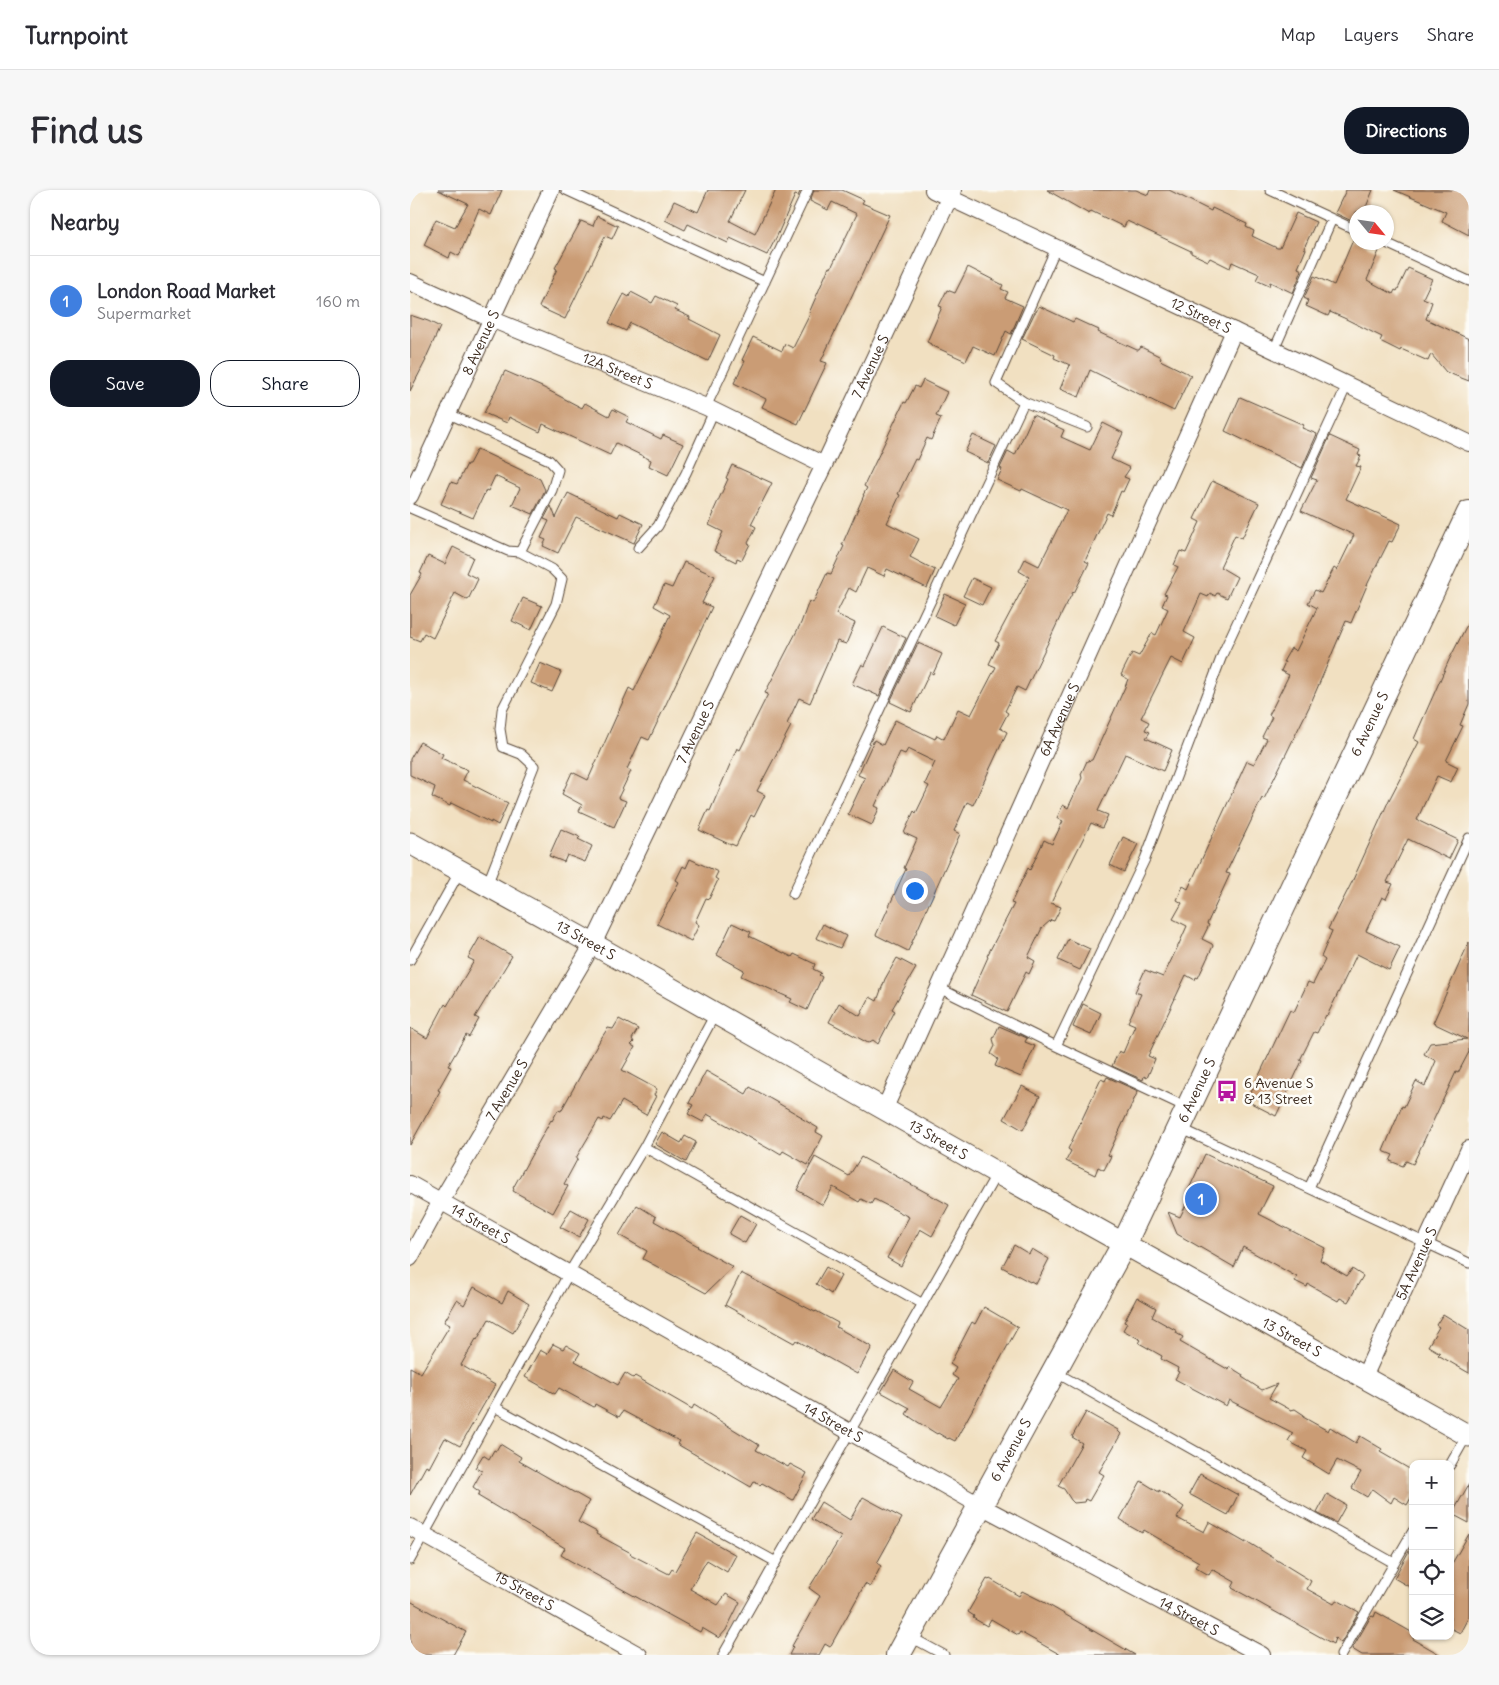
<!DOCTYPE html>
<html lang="en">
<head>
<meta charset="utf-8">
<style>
	:root { --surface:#fff; --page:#f7f7f7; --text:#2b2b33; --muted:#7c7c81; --line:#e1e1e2; --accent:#111827 }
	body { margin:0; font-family:Delius,sans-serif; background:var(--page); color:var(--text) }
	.controls { position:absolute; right:15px; bottom:15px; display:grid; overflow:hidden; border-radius:10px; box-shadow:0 1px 4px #0004 }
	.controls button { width:45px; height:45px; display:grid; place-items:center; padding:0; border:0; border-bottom:1px solid var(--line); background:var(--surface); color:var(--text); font:25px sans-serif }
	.compass { position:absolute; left:939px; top:15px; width:45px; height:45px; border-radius:50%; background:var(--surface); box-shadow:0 1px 4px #0004; rotate:119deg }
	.you { position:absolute; left:504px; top:700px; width:18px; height:18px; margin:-12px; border:4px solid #fff; border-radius:50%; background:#1a73e8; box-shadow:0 0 0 8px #1a73e833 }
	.badge { display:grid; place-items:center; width:32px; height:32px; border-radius:50%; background:var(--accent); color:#fff; font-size:16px; font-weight:700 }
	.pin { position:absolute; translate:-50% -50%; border:2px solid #fff; box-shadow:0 1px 5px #0006 }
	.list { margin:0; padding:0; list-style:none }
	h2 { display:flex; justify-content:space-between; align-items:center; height:65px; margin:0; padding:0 20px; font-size:21px }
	h2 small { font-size:16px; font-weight:400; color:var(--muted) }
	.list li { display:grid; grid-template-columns:32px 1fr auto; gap:15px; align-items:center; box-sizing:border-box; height:90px; padding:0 20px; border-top:1px solid var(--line) }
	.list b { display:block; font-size:19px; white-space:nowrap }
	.list p { margin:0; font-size:16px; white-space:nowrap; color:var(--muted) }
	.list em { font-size:16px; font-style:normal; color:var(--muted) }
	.actions { display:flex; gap:10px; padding:15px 20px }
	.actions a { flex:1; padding:11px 0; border:1px solid var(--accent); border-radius:20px; text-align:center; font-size:18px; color:var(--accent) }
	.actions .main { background:var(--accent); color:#fff }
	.icon { flex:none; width:28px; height:28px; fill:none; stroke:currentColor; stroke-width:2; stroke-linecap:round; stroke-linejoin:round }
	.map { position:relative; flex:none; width:1059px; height:1465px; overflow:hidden; border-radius:20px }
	header { display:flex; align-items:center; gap:30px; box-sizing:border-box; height:70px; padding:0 25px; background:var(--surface); border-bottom:1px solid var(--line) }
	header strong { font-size:24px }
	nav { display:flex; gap:28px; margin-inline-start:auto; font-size:18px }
	.intro { display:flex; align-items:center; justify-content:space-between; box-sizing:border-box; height:120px; padding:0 30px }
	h1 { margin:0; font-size:35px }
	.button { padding:12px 22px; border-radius:20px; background:var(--accent); color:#fff; font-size:18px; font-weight:700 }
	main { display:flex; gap:30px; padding:0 30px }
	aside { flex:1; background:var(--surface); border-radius:20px; box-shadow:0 1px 4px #0004 }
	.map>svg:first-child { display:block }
	.building { fill:#ca9c75 }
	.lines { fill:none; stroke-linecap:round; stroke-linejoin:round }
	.service-casing { stroke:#564536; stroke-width:11 }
	.minor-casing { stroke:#564536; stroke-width:18 }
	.tertiary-casing { stroke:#564536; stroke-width:23 }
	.secondary-casing { stroke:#564536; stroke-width:26 }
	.service { stroke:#fff; stroke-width:9 }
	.minor { stroke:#fff; stroke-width:16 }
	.tertiary { stroke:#fff; stroke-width:21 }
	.secondary { stroke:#fff; stroke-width:24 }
	.labels { text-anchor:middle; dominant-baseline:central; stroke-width:5; stroke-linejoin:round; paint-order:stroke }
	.street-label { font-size:14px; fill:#3b2a1e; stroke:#fdfcf7 }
	.poi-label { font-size:14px; fill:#3b2a1e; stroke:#fdfcf7; text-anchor:start }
</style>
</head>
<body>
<header>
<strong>Turnpoint</strong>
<nav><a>Map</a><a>Layers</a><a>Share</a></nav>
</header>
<div class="intro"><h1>Find us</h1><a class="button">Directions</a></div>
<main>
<aside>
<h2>Nearby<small></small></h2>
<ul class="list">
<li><span class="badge" style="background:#3f7fe0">1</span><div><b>London Road Market</b><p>Supermarket</p></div><em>160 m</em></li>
</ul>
<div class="actions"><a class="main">Save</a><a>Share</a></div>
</aside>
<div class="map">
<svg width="1059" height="1465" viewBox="0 0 1059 1465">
	<rect width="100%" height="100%" fill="#fdfcf7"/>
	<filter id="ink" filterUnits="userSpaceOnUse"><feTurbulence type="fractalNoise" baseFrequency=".02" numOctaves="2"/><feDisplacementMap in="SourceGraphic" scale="10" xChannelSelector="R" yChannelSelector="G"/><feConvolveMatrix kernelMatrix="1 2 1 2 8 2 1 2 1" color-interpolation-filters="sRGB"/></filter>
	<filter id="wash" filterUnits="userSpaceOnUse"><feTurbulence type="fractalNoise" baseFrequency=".0096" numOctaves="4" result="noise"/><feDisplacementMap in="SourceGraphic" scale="20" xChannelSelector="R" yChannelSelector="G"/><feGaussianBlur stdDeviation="1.12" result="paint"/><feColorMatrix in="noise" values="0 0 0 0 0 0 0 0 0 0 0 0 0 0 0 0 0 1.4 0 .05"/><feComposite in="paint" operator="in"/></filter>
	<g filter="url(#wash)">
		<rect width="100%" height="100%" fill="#f1e0c1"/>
		<g id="blocks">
			<path class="building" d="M28,0H92L81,25L69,19L49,66L41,62L39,68L14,55L26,29L45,37L58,14Z
				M298,0H335L320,31L345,44L366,0H391L388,6L385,5L367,46L357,65L320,48L318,53L278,34L275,40L255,30L264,11L288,22Z
				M404,0H432L454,10L452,13L480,25L411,171L417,173L388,234L352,217L356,209L324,193L335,171L332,170L343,147L372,161L375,154L383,158L400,124L399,123L419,77L421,78L447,24L422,12L418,20L400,11Z
				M637,0H726L738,5L740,0H759L801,21L802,18L837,34L836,37L844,41L842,46L867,58H870L886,23L906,32L894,58L896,59L888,78L892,80L883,103L860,92L859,96L846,90L849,84L822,72L820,78L800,68L798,71L781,63V61L717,31L714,37L681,21L679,24Z
				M936,0H963L954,22H946V33L925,23Z
				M984,0H1059V45L1032,31L1036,22Z
				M187,26L208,36L202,49L195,46L155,129L129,117L147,79L145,78L171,31L183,36Z
				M943,50L946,52L969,61L957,90L983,104L985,100L987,101L998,78L1022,89L1013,108L1022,112L1016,129L1059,149V191L1036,182L1021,164L1018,171L991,159L990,161L970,151L972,147L934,128L920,122L918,126L896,116L898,110L894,108L904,86L924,95Z
				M558,77L593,95L591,99L598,102L595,108L613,116L601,144L596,141L585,166L563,156L556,171L521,155V154L517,152L532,117L529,116L537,100L545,103Z
				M221,102L242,113L246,106L267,116L265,120L280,127L279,129L310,145L298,171L220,133L216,141L199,133L214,104L219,107Z
				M629,116L663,132L665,129L689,140L688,142L727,160H729L731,157L751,167L750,169L752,171L781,185L764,221L680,180L669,207L650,199L660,175L644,168L645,165L612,149L625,122H626Z
				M0,125L18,131L30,137L15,170H16L0,201Z
				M95,181L132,197L172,218L175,213L199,226L203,219L219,227L216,232L251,249L253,245L273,254L258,285L239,276L241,270L206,253L200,265L133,234L130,242L99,227L97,233L74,223Z
				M513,190L537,202L526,226L531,228L521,250L517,248L507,270L505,269L488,304L490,305L477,333L509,349L500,367L525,380L517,398L477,379L474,386L457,378L446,402L439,398L426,424L445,433L436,454L427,451L400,513L389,508L377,534L381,536L347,601L355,605L344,627L341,625L326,656L321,654V655L289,640L298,620L300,621L327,558L330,560L358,504L355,503L391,433L399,411L403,413L417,383L421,384L434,356L432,355L454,305H453L457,298L454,296L483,235L494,212L496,213L505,196L509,198Z
				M830,207L894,235L892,238L907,244L892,278L815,241Z
				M623,225L654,240L651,247L680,260L693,233L713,243L701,269L720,278L714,287L719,289L713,302L711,301L701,325L697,323L675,371L679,373L664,403L663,402L653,421L615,501L607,497L595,521L598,523L590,538L597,542L563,615L557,612L544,641L550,644L498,761L466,745L496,679L494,678L507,649L494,643L504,621L506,623L519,596L515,594L525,572L498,559L495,564L490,562L465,616L469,618L462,635L438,624L455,588L448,585L464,550L473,555L485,530L525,549L527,545L534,549L548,519L561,525L586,477L579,474L589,453L585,451L619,387L609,381L615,369L629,376L657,320L612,299L611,301L587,290L592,279L590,278L598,261L605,265Z
				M563,245L586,256L578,273L555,262Z
				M920,246L950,260L948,265L951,266L946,276L951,277L936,309L991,334L982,352L979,351L958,393L941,433L936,431L900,515L854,609L852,608L816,683L820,684L797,734L799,735L792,749L802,754L803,756L788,788L786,787L785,790L776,785L738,866L745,869L737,888L734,886L733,890L702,876L709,861L713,863L725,835L718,832L731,804L725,802L735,780L753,787L769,754L777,736L763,729L772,713L767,710L773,696L778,699L837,571L844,574L857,549L852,547L862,527L859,525L879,485L871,481L875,472H873L881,458L886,461L907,418L898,413L905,400L911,403L924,378L927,380L944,345L891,321L907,290L901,288Z
				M67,259L130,289L135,300L123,324L102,315L110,298L85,286L78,301L76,300L63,328L31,314L41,292L47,294L57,274H59Z
				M322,275L362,293L341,334L346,337L338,353L340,354L332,370L327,368L326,372L304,361L313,342L299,335L304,323L303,322L318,289L316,288Z
				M802,291L849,313L832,348L825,345L810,377L827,387L817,408L807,403L805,406L800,403L798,407L791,404L774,442L785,448L773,474L761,468L731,528L739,532L735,540L740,542L736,548L762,560L753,581L715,564L688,621L698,625L692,638L681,633L641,713L651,717L644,731L641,730L632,738L618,767L625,771L619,784L616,782L597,822L561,805L578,767L577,766L604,714L601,713L618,678L620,680L634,650L642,654L653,631L647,628L653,615L658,618L672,588L671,584L677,571L682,570L715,497L718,489L711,485L722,463L729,466L742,443L746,445L758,419L752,416L757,405L754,404L768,377L764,375L770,361L776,363L790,332L784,329Z
				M158,303L208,327L210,323L233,334L224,353L166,327L148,363L133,356L136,350L131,348L139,331L134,329L141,316L146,328Z
				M43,357L63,367L56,383L68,389L58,410L45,403L23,448L14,443L10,451L0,447V405L12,384L10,383L18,366L35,374Z
				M274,372L305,386L292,413L302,417L239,550L232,547L217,579L221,581L208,608L216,611L204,637L169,621L172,615L152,604L162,582L178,590L219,498L224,501L253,442H252L260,425L244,416L254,395L262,398Z
				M562,388L581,397L572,415L553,406Z
				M535,404L555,413L544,435L525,426Z
				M113,408L132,416L121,440L102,431Z
				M1059,431V514L1050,535L1053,536L1036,571L1048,577L1041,592L1027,586L1007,630L1048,650L1039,669L998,649L977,692L983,694L976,709L972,707L956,741L990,757L979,780L947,764L917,826L916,825L907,843L904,842L890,870L892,871L866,926L837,911L880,820L884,822L898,792L903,794L915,770L911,767L922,741L918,739L942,692L979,610L1009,552L1004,549L1039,470Z
				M473,437L496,448L469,506L442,494L452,474L455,476Z
				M508,453L532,464L523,484L520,482L501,522L480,512Z
				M130,473L151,482L142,502L121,493Z
				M10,552L33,564L31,568L58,580L53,590L98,613L88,635L81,631V633L41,613L40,616L22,607L25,597L0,585V569Z
				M151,639L170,647L168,649L182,656L175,672L157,665L154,672L139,666Z
				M713,647L728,654L714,682L700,675Z
				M280,669L308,682L305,688L308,690L299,709L296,708L285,732L289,735L281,751L247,734L269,692L266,690L273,676L276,678Z
				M322,733L341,742L339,746L382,767L384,764L405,774L403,779L411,783L409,785L412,787L397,820L380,812L382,809L331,786L334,780L307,765Z
				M413,734L436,746L430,758L406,748Z
				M70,747L102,766L65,827L69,829L59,847L56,845L38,876L41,877L28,900L30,901L0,955V838L17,848L35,814L37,816L64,771L58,768Z
				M658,749L680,759L670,780L648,770Z
				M1059,752V862L1048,883L1046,882L1003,974L996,971L993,976L980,971L983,965L973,961L992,916L994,917L1006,891L1015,896L1026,871L1014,864L1020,853L1057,849L1023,833Z
				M487,768L506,778L482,819L485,821L468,854L463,850L458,853L419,832L429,813L450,826L460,807L467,811L475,789Z
				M673,814L691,823L681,845L663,837Z
				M209,829L228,839L222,849L224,852L221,855L225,857L212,880L247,899L244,905L246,906L236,925L212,911L200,931L194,928L193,931L189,929L166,968H168L154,994L158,996L143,1023L103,1001L104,999L103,998L141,930L142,931L148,920L151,921L190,850L198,838L203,839Z
				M589,836L617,848L615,852L625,856L611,887L585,876L588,869L581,864L585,856L583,849Z
				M296,881L336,904L340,897L392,927L391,928L408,938L406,942L413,946L398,975L373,961L371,964L361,958V960L297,924L293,932L278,924L283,915L279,913Z
				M697,887L728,901L698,965L701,966L694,980L688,977L685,985L656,971L661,961L658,959L691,889L695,891Z
				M612,896L630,906L613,940L594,929Z
				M252,942L271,953L275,946L286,952L276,972L245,954Z
				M795,964L863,996L849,1024L915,1058L910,1070L937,1086L942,1079L953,1086L938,1112L930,1108L928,1111L898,1094L897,1097L885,1091L887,1087L833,1057L824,1077L767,1044L758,1022L770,1027L783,1001L779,999Z
				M405,967L439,986L451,967L539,1015L522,1046L510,1039L491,1076L477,1068L499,1027L464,1009L461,1014L451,1009L449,1012L423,997L413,1015L387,1000Z
				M227,1015L246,1027L244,1031L288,1056L287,1057L323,1077L296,1103L233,1069L237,1061L209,1045Z
				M161,1019L179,1029L169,1047L150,1037Z
				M330,1025L346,1034L335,1053L319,1044Z
				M604,1055L619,1064L622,1059L639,1069L626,1094L621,1091L620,1092L592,1077Z
				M416,1077L431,1086L421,1104L406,1094Z
				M331,1083L405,1122L406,1121L428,1133L426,1137L462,1157L447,1184L386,1150L384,1153L315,1115Z
				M64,1097L92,1113L98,1101L119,1114L103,1143L79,1129L67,1150L66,1149L51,1175L85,1195L50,1256L35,1248L19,1278L16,1276L0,1305V1177L11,1183L40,1135L34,1132L47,1110L54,1115Z
				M727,1107L746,1118L742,1127L767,1141L766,1143L773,1147L770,1152L819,1180L820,1177L833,1185L832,1187L852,1200L867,1194L859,1208L881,1220L885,1219L894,1225L893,1227L918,1241L920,1237L946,1253L950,1246L972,1259L970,1262L1003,1281V1304L997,1315L984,1307L981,1313L962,1299L957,1307L942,1298L951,1282L927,1270L919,1284L893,1268L897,1261L878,1251L883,1243L819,1210L816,1216L765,1189L769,1182L767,1181L768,1178L751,1169L752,1166L729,1153L731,1150L713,1140L717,1133L714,1132Z
				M574,1117L608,1137L545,1251L539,1248L538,1249L528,1243L527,1244L503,1229L496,1224L500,1218L471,1202L484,1180L503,1192L499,1199L531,1217L548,1189L542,1185L546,1178L540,1174L562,1132L565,1134Z
				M1033,1124L1059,1140V1183L1028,1165L1030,1163L1018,1156L1029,1137L1026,1135Z
				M143,1154L153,1159L156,1155L170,1163L165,1171L208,1195L215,1183L223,1188L225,1186L282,1219L284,1215L349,1255L346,1260L378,1277L380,1274L397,1283L383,1310L352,1293L350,1295L344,1292L341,1297L267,1254L269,1251L213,1221L209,1227L185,1214L184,1217L149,1198L145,1204L115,1187L130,1160L137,1164Z
				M676,1222L708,1240V1241L711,1244L689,1282L694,1285L679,1311L675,1309L674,1312L664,1313L661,1310L654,1299L648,1296L672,1253L662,1247Z
				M90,1254L111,1267L109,1271L179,1311L168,1332L187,1342L186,1344L221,1363L220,1364L259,1384L262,1379L265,1381L287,1343L326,1365L317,1382L297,1370L280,1399L308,1415L316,1404L330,1412L316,1440L309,1448L292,1438L290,1442L159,1370L151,1365L155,1358L68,1306L70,1302L63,1297L72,1281L65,1278L73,1265L79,1269L84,1260L86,1261Z
				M790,1284L828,1305L818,1325L779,1304Z
				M731,1291L749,1302V1300L774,1317L767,1328L794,1342L799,1332L836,1353V1351L901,1391L897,1399L924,1414L927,1410L949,1422L931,1453L925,1448L923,1454L835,1405L822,1398L825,1392L802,1379L799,1385L785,1377L789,1372L734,1340L732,1343L716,1334V1333L710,1329Z
				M1059,1294V1333L1042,1324Z
				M917,1304L936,1315L926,1333L907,1323Z
				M453,1307L492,1328L467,1373L471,1376L460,1397L455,1394L420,1457L415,1454L409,1465H379L383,1457L382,1456L410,1406L399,1398L431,1347L401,1329L411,1312L440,1330Z
				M1059,1344V1426L1050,1443L1040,1438V1377Z
				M1003,1354V1399L984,1388Z
				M577,1389L579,1390L580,1389L609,1406L612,1401L630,1410L725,1465H651L610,1442L608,1445L581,1429L577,1436L563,1428L564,1426L558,1422Z
				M0,1411L56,1442L43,1465H0Z
				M966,1422L1003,1443V1449L1031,1465H952L942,1459L960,1428L962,1426L964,1427Z"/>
		</g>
	</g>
	<g filter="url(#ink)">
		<use href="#blocks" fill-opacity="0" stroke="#564536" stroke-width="1"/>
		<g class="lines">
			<g class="service-casing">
				<path id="service" d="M156,0L355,92
					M860,0L946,40
					M974,52L1059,91
					M646,58L586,193L614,212L677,237
					M864,160L922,29
					M296,217L398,0
					M0,318L98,361L110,362L142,300L148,280L139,270L37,223
					M228,358L248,336L276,283L304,221
					M77,695L124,576L111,564L93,557L90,539L92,520L146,414L152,389L142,379L110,362
					M383,704L614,212
					M0,770L50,681
					M529,798L646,856L778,918
					M646,856L735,669L813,463L937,195
					M770,938L1059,1073
					M234,957L513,1114
					M899,998L1059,648
					M645,1182L984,1373
					M85,1217L366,1372
					M1040,1275L1057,1245
					M0,1370L159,1083L234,957L305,824
					M499,1446L534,1465
					M313,1465L587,983
					M931,1465L1003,1341"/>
			</g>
			<g class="minor-casing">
				<g id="minor">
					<path id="s1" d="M523,0L824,141L1059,253"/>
					<path id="s2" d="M0,92L81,129L296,217L414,275"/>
					<path id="s3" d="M0,306L141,0"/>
					<path id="s4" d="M474,920L824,141"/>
					<path id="s5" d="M0,994L571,1316L852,1465"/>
					<path id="s6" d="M0,1068L31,1011L183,754L414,275L543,0"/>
					<path id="s7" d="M954,1187L1059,959"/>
					<path id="s8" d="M0,1337L229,1465"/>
				</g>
			</g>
			<g class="tertiary-casing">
				<g id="tertiary">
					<path id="s9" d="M0,653L183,754L587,983L1059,1246"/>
				</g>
			</g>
			<g class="secondary-casing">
				<g id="secondary">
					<path id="s10" d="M488,1465L714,1054L1059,323"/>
				</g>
			</g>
			<use href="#service" class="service"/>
			<use href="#minor" class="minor"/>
			<use href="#tertiary" class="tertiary"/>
			<use href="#secondary" class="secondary"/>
		</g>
	</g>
	<defs>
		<g id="bus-bare" transform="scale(1.725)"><path d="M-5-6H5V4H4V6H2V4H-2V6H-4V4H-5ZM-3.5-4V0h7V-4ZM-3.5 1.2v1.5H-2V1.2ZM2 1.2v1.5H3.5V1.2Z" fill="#b5179e" stroke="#fdfcf7" stroke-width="2.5" paint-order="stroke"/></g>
	</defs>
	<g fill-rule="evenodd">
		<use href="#bus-bare" x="817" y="901"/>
	</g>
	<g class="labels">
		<g class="street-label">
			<text stroke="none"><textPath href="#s1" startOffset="296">12 Street S</textPath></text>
			<text stroke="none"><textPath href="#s3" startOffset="169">8 Avenue S</textPath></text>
			<text stroke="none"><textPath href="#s6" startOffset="1004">7 Avenue S</textPath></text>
			<text stroke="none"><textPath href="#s2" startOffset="226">12A Street S</textPath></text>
			<text stroke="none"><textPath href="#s4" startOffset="428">6A Avenue S</textPath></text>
			<text stroke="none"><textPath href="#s10" startOffset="1044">6 Avenue S</textPath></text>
			<text stroke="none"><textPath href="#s6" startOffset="599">7 Avenue S</textPath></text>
			<text stroke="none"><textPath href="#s9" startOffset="201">13 Street S</textPath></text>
			<text stroke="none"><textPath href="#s6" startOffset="194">7 Avenue S</textPath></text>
			<text stroke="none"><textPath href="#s10" startOffset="639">6 Avenue S</textPath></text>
			<text stroke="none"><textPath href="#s9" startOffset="606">13 Street S</textPath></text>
			<text stroke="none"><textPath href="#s5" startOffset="81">14 Street S</textPath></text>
			<text stroke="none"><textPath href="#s7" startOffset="125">5A Avenue S</textPath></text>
			<text stroke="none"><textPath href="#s9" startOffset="1011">13 Street S</textPath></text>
			<text stroke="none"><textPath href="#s5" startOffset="486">14 Street S</textPath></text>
			<text stroke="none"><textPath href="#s10" startOffset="234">6 Avenue S</textPath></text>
			<text stroke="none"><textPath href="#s8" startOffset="131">15 Street S</textPath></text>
			<text stroke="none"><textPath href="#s5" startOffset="891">14 Street S</textPath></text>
		</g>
		<g class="poi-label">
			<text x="834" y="893">6 Avenue S<tspan x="834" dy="16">&amp; 13 Street</tspan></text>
		</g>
	</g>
</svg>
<div class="controls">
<button>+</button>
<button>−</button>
<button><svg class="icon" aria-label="locate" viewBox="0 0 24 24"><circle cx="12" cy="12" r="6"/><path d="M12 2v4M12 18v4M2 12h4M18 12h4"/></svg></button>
<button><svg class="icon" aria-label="layers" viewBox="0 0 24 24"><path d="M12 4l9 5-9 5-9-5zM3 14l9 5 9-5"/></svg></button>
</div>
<svg class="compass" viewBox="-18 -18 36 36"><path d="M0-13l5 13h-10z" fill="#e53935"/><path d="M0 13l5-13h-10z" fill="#7c7c81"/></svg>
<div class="you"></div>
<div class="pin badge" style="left:791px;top:1009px;background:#3f7fe0">1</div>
</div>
</main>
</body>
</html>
